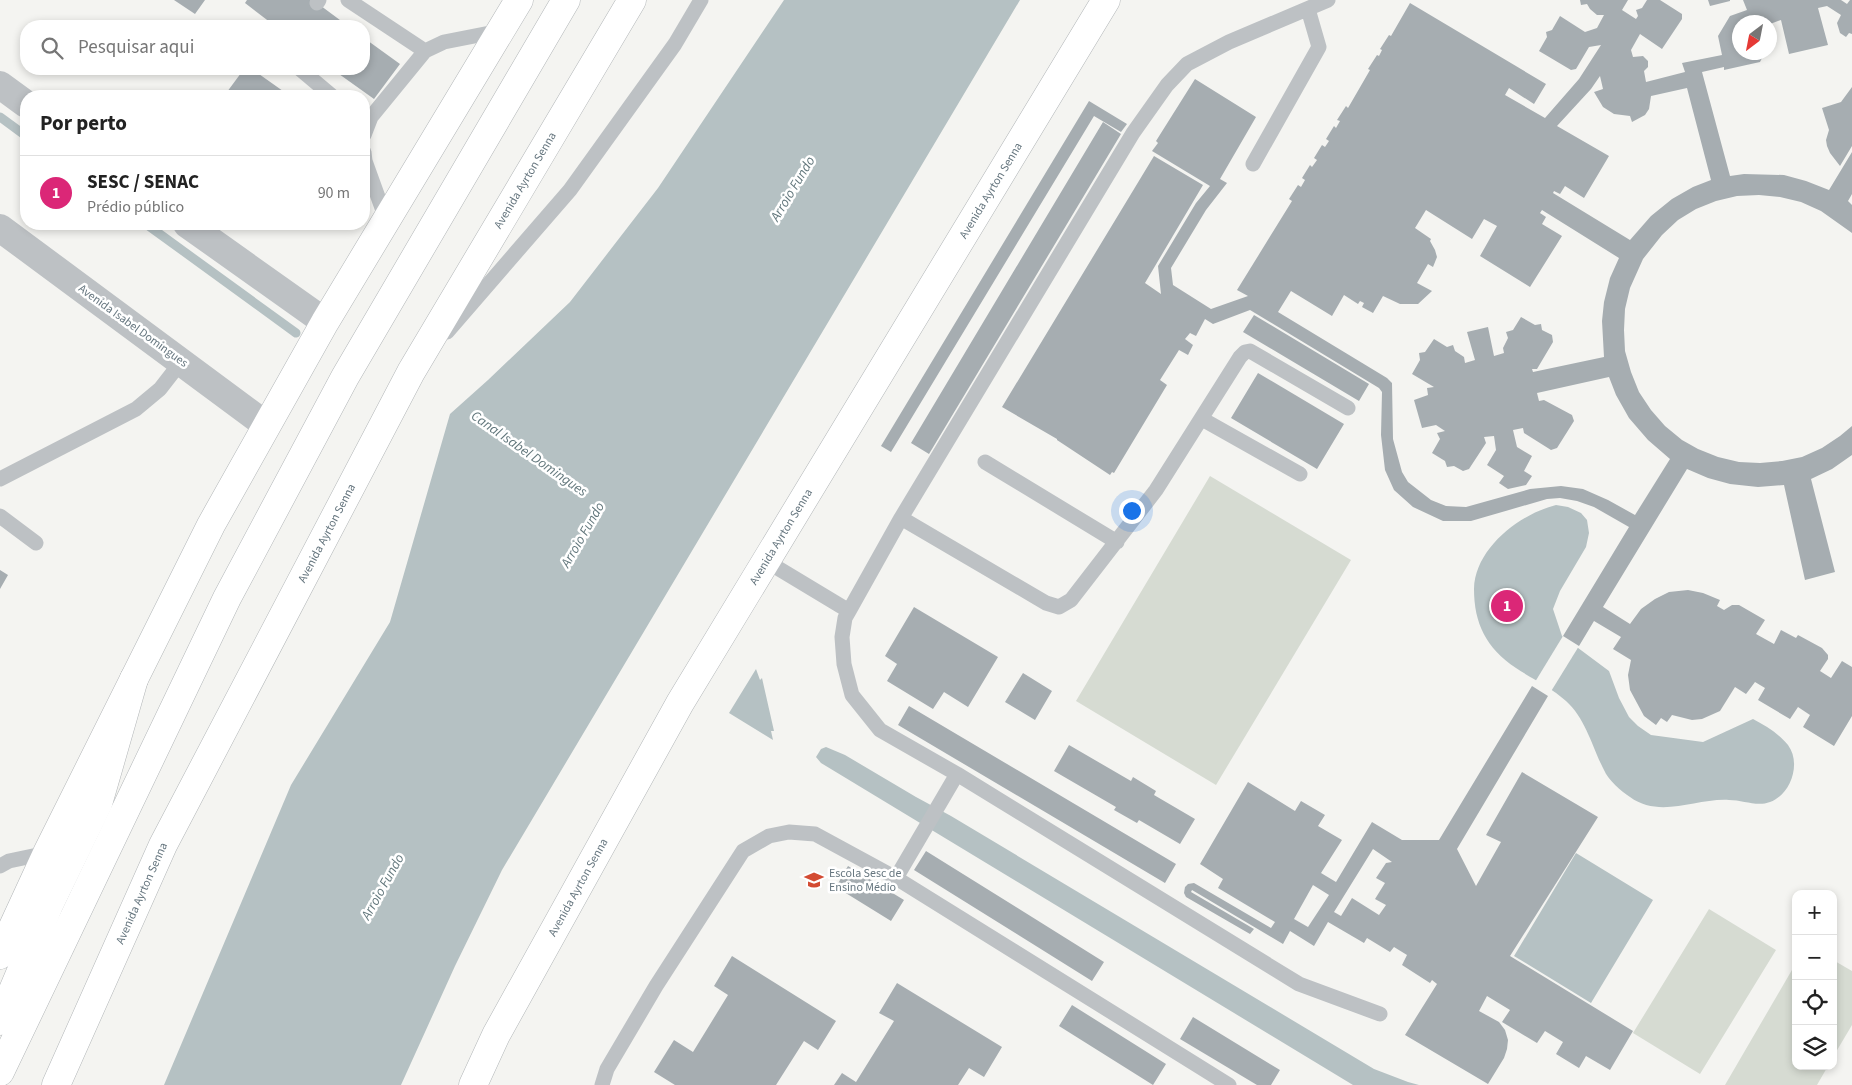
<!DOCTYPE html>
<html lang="pt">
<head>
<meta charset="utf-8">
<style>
	:root { --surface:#fff; --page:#f2f2f2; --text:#222; --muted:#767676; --line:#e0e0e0; --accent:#db2777 }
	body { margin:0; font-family:"Source Sans 3",sans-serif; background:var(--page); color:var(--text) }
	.controls { position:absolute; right:15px; bottom:15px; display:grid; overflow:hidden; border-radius:10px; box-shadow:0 2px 8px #0003 }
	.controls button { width:45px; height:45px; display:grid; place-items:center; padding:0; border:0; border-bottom:1px solid var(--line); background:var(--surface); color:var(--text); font:25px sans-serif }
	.compass { position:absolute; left:1732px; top:15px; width:45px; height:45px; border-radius:50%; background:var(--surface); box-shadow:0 2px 8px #0003; rotate:212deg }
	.you { position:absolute; left:1131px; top:510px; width:18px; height:18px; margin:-12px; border:4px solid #fff; border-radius:50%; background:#1a73e8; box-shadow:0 0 0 8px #1a73e833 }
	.badge { display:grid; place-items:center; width:32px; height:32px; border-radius:50%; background:var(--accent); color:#fff; font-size:16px; font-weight:700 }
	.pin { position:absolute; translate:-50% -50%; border:2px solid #fff; box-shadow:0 1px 5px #0006 }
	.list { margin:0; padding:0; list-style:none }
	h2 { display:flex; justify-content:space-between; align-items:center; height:65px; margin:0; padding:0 20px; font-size:21px }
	h2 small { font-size:16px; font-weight:400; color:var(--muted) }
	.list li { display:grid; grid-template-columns:32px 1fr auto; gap:15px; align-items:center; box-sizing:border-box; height:75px; padding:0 20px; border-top:1px solid var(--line) }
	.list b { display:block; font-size:19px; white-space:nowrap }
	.list p { margin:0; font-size:16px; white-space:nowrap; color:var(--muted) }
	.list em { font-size:16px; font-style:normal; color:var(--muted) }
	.icon { flex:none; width:28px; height:28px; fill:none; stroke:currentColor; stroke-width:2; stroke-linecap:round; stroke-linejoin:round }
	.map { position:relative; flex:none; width:1852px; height:1085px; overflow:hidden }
	.search { position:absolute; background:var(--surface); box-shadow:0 2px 8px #0003; left:20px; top:20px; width:350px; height:55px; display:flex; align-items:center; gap:12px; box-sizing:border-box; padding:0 18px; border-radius:20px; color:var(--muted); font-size:19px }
	.panel { position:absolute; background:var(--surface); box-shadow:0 2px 8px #0003; left:20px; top:90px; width:350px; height:140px; border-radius:20px }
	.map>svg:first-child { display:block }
	.green { fill:#d6dbd2 }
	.water { fill:#b5c1c3 }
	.pier { fill:#f4f4f1 }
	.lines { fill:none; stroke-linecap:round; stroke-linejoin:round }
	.stream { stroke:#b5c1c3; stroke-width:9 }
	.building { fill:#a6adb1; fill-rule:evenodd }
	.trunk-casing { stroke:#b2b6b8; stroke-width:29 }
	.motorway-casing { stroke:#b2b6b8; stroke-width:29 }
	.service { stroke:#bdc1c4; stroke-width:15 }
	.minor { stroke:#bdc1c4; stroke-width:28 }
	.trunk { stroke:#fff; stroke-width:28 }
	.motorway { stroke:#fff; stroke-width:28 }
	.labels { text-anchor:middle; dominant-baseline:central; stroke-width:5; stroke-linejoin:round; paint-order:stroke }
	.street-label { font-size:12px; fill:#66767f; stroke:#fff }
	.poi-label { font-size:12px; fill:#66767f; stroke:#fff; text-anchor:start }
	.water-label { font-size:14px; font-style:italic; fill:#62777c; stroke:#fff }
</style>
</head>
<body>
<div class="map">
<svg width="1852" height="1085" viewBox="0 0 1852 1085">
	<rect width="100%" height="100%" fill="#f4f4f1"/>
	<path class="green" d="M1210,476L1351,560L1216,785L1076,701Z
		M1709,909L1776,950L1700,1074L1633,1033Z
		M1833,960L1852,971V1025L1833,1057Z
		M1796,963V1066H1828L1817,1085H1725Z"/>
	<path class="water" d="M784,0H1020L502,870L455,966L401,1085H164L291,785L390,622L450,414L488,380L570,302L658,188Z
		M1556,505L1568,507L1581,513L1587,520L1589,533L1586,547L1560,591L1553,609L1562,636L1609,671L1619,698L1629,717L1638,726L1651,735L1703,742L1753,719C1766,726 1778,733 1788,745C1802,764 1790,795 1770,802C1757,807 1743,800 1729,800C1696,798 1660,819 1630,797C1621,791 1608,780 1604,770C1592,747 1586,719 1566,701C1551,687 1532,679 1516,668C1486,648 1474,623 1474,589C1475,548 1520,514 1556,505Z
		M756,669L760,680L762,678L774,731H771L773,740L729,713Z
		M826,747L845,755L916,797L951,816L1374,1069L1408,1082L1419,1085H1353L821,763L816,757L821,749Z
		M1576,853L1653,900L1591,1003L1514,956Z"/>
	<path class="pier" d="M1563,636L1579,646L1550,693L1535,682Z"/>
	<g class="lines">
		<path class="stream" d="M0,117L26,136
			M146,224L296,333"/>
	</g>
	<path class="building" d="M174,0H205L195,14Z
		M247,0H313L348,26H275L245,3Z
		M1580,0H1628L1622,10L1636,19L1638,16L1636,10L1642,8L1647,0H1660L1682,14V19L1662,49L1640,34L1631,50L1633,57L1643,56L1648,61V67L1644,71L1646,82L1685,72L1682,63L1722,55L1718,36L1730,16L1747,10L1743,0H1841L1847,4L1850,0H1852V34L1849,33L1846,37L1840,33L1837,23L1841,15L1827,6L1818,8L1828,45L1789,54L1781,20L1770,24V22H1740V52H1765L1760,62L1724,70V67L1702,72L1730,176L1744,174L1784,175L1806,181L1829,190L1852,152V194L1848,201L1852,205V233L1821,211L1801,202L1780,197L1759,195L1737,196L1716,201L1696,209L1678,220L1662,235L1643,259L1630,288L1625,309L1624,330L1625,351L1631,372L1639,392L1651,410L1665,426L1682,440L1698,449L1718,457L1739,462L1760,463L1782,461L1802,457L1822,448L1840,436L1852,426V455L1832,469L1811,479L1835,572L1805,580L1784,485L1758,487L1730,484L1708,478L1687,469L1603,607L1630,624L1641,609L1655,599L1669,592L1688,590L1703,593L1720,600L1717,606L1724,610L1732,605H1739L1765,620L1756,634L1774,644L1781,630L1796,638L1798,635L1822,648L1828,655V659L1820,671L1831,678L1842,661L1852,667V716L1834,746L1803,727L1810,715L1798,707L1790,719L1758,700L1765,688L1755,682L1746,694L1735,687L1720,711L1702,719L1692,720L1672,715L1667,722L1661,718L1656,725L1644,716L1630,690L1628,675L1631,660L1613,649L1621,637L1594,621L1579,646L1563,636L1629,527L1594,507L1577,501L1560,498L1547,499L1471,521H1443L1413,507L1394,490L1385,470L1381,435L1382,392L1379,388L1250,310L1213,324L1205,319L1196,336L1190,333L1185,339L1193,345L1188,355L1179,350L1160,380L1167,385L1114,473L1112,472L1110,475L1057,440V439L1002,407L1154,156L1203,185L1145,283L1161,294L1158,266L1196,203L1210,186L1152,151L1158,143L1156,141L1195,79L1256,117L1220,179L1227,183L1206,210L1171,268L1173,285L1211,309L1248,296L1237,290L1292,201L1289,199L1298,185L1301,187L1305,180L1302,178L1310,165L1312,167L1317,160L1314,158L1322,145L1325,147L1329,141L1326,139L1334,126L1336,128L1340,121L1337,120L1346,106L1348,108L1370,70L1368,69L1377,55L1379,56L1382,50L1380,49L1389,35L1391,36L1410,3L1546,84L1534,104L1509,88L1505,95L1545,118L1579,79L1601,45L1589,47L1576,69L1571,70L1539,51L1547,37L1546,32L1552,30L1560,16L1585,32L1597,28L1604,15H1597L1590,9L1587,4L1581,5ZM1600,76L1603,89L1594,92L1603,107L1614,114L1630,116L1632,122L1645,115L1649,109L1651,96L1687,88L1711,180L1693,187L1672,199L1651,216L1630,240L1553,193L1554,191L1560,194L1565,186L1584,198L1609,156L1557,126L1591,89ZM1426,210L1472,239L1484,219L1497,226L1480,256L1530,287L1562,236L1542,224L1546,217L1540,213L1542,210L1619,258L1610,278L1604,302L1602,321L1604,357L1533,372L1532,369H1537L1553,342L1552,335L1542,330L1541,324L1535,325L1521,317L1513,330L1506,332L1508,338L1503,348L1504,353L1494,356L1488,327L1467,332L1475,360L1465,363L1464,357L1455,351L1453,345L1447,347L1434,339L1425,352L1419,353L1420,360L1412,374L1434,387L1427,388L1428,395L1414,400L1422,428L1436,425L1445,431L1437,433L1440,439L1432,453L1445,461L1447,467L1454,466L1463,471L1469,469L1486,443L1484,437L1494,436L1496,450L1487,465L1504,476L1499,483L1508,489L1526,485L1532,476L1524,471L1532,456L1517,447L1513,430L1523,428L1524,433L1551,450L1557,448L1574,421L1572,415L1544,400L1539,401L1537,393L1609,377L1616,395L1629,418L1648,440L1670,459L1635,515L1608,500L1583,489L1561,486L1530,489L1466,507L1446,506L1431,500L1408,482L1402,472L1393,439L1392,383L1387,378L1278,312L1291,291L1332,316L1344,295L1358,304L1360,301L1364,303L1362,307L1373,313L1383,296L1400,304H1418L1432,291L1417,283L1428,264L1433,267L1437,257L1435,250L1430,241L1431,239L1415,228Z
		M1708,0H1730V1L1710,6Z
		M364,38L400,64L374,99L332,69H364Z
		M244,69H252L290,96H224Z
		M1852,87V146L1840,166L1830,153L1827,146L1826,140L1829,130L1822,108L1841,102Z
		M1089,101L1127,124L1121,132L1094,116L891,452L881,446Z
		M1103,122L1121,134L929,454L911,443Z
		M1254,315L1369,384L1359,401L1243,332Z
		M1258,373L1344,424L1317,469L1231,418Z
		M0,570L8,575L0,589Z
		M914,607L998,657L968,707L944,692L933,709L887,681L897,664L885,656Z
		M1023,673L1052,691L1035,720L1005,702Z
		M1532,686L1548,696L1457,849L1476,886L1501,842L1486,835L1522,772L1598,817L1510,956L1633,1031L1610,1070L1586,1056L1579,1068L1556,1054L1563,1042L1545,1031L1537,1043L1502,1022L1510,1010L1487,996L1479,1011L1499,1022L1505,1030L1508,1040L1507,1049L1504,1058L1488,1084L1405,1035L1437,984L1432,980L1430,983L1402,965L1407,955L1394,947L1390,952L1367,938L1364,943L1328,922L1314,946L1290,931L1283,944L1192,890L1191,892L1254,929L1250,934L1186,897L1184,893L1185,887L1188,884L1194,883L1271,928L1275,922L1218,888L1223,879L1200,864L1248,782L1295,811L1301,801L1325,815L1318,826L1342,840L1321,873L1336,882L1372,822L1402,840H1439ZM1373,849L1392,862L1386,863L1376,878L1385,883L1375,899L1386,905L1379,915L1352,898L1341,916L1334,912ZM1313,885L1329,895L1308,927L1294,919Z
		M909,706L1176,864L1165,883L898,725Z
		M1069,745L1131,781L1133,777L1156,791L1154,795L1195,819L1180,844L1139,820L1137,823L1114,810L1116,807L1054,771Z
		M926,851L1104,962L1092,981L914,870Z
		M848,866L904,900L891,921L836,887Z
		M732,956L836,1021L818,1050L804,1041L776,1085H675L654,1072L674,1040L693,1052L728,995L714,986Z
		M897,983L1002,1047L984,1077L969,1068L958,1085H834L842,1073L856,1082L894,1021L879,1013Z
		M1072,1005L1166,1064L1153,1085L1059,1026Z
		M1193,1017L1280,1070L1271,1085H1257L1180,1039Z"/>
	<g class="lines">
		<g class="trunk-casing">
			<g id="trunk">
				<path d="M0,955L47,853L211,525L325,322L519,0"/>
				<path id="s1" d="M473,1085L496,1035L680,703L1106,0"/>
			</g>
		</g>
		<g class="motorway-casing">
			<g id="motorway">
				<path d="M0,1021L49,905L98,804L134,679"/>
				<path d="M0,1072L227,598L345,377L566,0"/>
				<path id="s2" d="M56,1085L163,845L411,372L632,0"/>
			</g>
		</g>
		<path class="service" d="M348,0L425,51
			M1328,0L1229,42L1187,64L1167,85L1133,133L901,518L849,611L845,618L842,637L844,664L852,695L880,730L957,774L1299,984L1380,1014
			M317,3L319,0
			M300,69L332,96
			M364,135L371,117L425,51L444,42L500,31
			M364,152L365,161L386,219
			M1253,164L1319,47L1308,9
			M447,332L570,190L675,44L701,0
			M1202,419L1300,474
			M985,462L1117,542
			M0,479L136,409L160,389L181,362
			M0,516L36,543
			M901,518L1046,603L1059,607L1071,600L1156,490L1240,357L1245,352L1250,351L1348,408
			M766,561L849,611
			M0,866L9,861L47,853
			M896,878L957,774
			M602,1085L607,1069L656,986L743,851L769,836L789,832L815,834L896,878L1229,1085"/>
		<path class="minor" d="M0,85L26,104
			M187,224L325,322
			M0,228L266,425"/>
		<use href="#trunk" class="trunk"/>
		<use href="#motorway" class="motorway"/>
	</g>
	<defs>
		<g id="school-bare" transform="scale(1.5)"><path d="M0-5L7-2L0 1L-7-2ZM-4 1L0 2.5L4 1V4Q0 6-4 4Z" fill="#d34b32" stroke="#fff" stroke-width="2.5" paint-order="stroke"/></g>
	</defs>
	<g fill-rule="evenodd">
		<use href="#school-bare" x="814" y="880"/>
	</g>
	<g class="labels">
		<g class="street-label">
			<text stroke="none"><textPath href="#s2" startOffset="1020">Avenida Ayrton Senna</textPath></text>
			<text stroke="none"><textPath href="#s1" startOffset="1034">Avenida Ayrton Senna</textPath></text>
			<text transform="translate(133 326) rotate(36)">Avenida Isabel Domingues</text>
			<text stroke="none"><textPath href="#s2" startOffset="615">Avenida Ayrton Senna</textPath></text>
			<text stroke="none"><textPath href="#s1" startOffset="629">Avenida Ayrton Senna</textPath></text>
			<text stroke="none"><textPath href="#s1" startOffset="224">Avenida Ayrton Senna</textPath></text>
			<text stroke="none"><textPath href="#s2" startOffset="210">Avenida Ayrton Senna</textPath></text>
		</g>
		<g class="poi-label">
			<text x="829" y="873">Escola Sesc de<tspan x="829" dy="14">Ensino Médio</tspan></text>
		</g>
		<g class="water-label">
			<text transform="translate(793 189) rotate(-59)">Arroio Fundo</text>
			<text transform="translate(529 454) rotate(35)">Canal Isabel Domingues</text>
			<text transform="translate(583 535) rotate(-60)">Arroio Fundo</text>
			<text transform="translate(383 887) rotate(-61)">Arroio Fundo</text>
		</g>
	</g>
</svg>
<div class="controls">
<button>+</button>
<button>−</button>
<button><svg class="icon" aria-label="locate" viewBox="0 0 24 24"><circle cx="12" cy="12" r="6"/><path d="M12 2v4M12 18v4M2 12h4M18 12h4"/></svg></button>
<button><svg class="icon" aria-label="layers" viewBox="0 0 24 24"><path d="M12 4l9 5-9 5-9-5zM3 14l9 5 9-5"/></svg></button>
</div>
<svg class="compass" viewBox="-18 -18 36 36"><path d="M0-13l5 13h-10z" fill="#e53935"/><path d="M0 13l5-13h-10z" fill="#767676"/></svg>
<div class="you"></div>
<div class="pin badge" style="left:1507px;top:606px">1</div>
<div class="search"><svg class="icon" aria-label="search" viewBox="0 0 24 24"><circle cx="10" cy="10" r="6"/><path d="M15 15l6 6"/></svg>Pesquisar aqui</div>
<section class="panel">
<h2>Por perto<small></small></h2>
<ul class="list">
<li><span class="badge">1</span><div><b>SESC / SENAC</b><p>Prédio público</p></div><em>90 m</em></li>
</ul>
</section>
</div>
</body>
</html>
